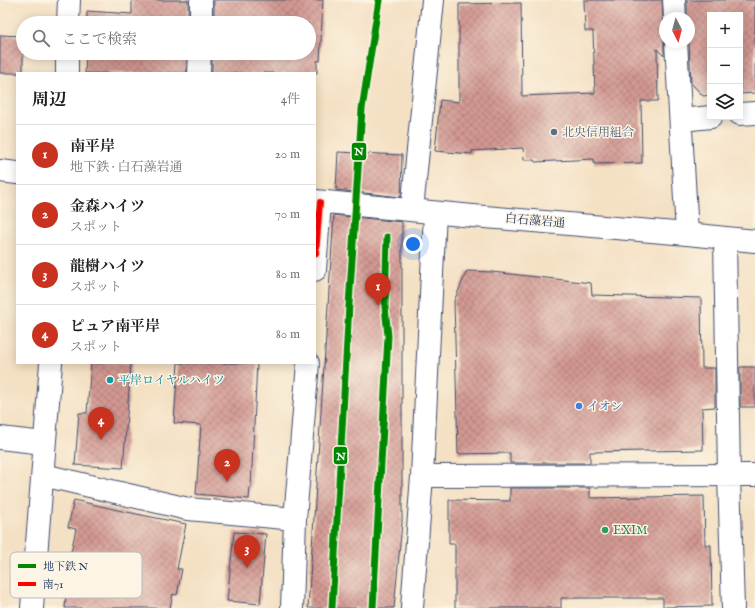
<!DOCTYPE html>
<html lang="ja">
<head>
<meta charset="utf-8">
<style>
	:root { --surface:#fff; --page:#f2f2f2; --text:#202124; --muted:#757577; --line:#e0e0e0; --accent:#c8321e }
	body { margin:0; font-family:"IM FELL English","Noto Serif JP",serif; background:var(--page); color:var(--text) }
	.controls { position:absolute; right:12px; top:12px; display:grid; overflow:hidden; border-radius:0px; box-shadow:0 2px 10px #0003 }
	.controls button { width:36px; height:36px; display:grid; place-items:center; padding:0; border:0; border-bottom:1px solid var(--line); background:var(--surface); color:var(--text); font:20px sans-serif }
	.compass { position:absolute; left:659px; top:12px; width:36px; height:36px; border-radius:50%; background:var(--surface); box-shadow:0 2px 10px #0003; rotate:174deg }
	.you { position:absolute; left:413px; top:244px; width:14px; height:14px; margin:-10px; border:3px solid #fff; border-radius:50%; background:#1a73e8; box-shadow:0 0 0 6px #1a73e833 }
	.badge { display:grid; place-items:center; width:26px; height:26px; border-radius:50%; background:var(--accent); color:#fff; font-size:13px; font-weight:700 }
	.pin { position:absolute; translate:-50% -33px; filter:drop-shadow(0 1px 2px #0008) }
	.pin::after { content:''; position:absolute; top:21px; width:14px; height:12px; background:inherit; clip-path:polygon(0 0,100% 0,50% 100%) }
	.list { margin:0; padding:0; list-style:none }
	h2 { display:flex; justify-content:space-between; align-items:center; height:52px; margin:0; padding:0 16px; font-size:17px }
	h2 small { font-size:13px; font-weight:400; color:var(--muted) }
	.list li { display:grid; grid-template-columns:26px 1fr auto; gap:12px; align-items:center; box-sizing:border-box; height:60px; padding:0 16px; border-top:1px solid var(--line) }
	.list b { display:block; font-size:15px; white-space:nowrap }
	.list p { margin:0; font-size:13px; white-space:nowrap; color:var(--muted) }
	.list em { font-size:13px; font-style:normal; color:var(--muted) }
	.icon { flex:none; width:22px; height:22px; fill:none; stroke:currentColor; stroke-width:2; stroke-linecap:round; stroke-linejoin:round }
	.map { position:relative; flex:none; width:755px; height:608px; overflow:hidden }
	.search { position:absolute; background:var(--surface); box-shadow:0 2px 10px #0003; left:16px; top:16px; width:300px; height:44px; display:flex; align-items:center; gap:10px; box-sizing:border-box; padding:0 14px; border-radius:22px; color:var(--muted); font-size:15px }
	.panel { position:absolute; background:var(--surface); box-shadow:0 2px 10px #0003; left:16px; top:72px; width:300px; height:292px; border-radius:0px }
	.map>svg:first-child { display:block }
	.building { fill:url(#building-cross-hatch) }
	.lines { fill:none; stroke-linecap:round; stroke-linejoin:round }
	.minor-casing { stroke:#3c4a6d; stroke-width:24 }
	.major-casing { stroke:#3c4a6d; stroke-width:24 }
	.minor { stroke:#fff; stroke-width:22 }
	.major { stroke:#fff; stroke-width:22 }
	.bus-1-casing { stroke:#fcf5e5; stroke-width:9 }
	.bus-1 { stroke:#f00; stroke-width:6 }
	.metro-1-casing { stroke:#fcf5e5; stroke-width:10 }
	.metro-1 { stroke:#080; stroke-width:7 }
	.service-dot { fill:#5c6f8a; stroke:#fcf5e5; stroke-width:1.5 }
	.culture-dot { fill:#0f9aa8; stroke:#fcf5e5; stroke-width:1.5 }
	.shop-dot { fill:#3f7fe0; stroke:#fcf5e5; stroke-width:1.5 }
	.leisure-dot { fill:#2e9e5b; stroke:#fcf5e5; stroke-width:1.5 }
	.labels { text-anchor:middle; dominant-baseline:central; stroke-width:3; stroke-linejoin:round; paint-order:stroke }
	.service-label { font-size:12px; fill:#4e5e75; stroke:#fcf5e5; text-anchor:start }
	.street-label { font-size:12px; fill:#1b2f5e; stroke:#fcf5e5 }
	.culture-label { font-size:12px; fill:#0d838f; stroke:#fcf5e5; text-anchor:start }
	.shop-label { font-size:12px; fill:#366cbe; stroke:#fcf5e5; text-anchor:start }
	.leisure-label { font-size:12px; fill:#27864d; stroke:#fcf5e5; text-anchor:start }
	.key { fill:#fcf5e5; stroke:#b8babc; stroke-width:1 }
	.key-label { font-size:11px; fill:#1b2f5e }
	.line-badge { stroke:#fcf5e5; stroke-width:1.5 }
	.badge-label { font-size:11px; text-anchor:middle; font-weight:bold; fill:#fff }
</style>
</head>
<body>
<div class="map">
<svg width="755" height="608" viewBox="0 0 755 608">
	<defs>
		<pattern id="building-cross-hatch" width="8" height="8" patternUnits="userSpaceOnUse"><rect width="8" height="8" fill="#d39992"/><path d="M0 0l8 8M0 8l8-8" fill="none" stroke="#aa7d7a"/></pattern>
	</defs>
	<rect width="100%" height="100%" fill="#fcf5e5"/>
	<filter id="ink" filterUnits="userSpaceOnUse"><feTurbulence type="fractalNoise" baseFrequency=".025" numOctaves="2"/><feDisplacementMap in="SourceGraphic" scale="8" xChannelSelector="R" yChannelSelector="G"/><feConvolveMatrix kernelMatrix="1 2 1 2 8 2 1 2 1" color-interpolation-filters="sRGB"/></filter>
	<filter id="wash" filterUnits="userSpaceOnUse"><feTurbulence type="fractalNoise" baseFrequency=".012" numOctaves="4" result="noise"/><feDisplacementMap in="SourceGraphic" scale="16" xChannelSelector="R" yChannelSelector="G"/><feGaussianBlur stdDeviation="0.9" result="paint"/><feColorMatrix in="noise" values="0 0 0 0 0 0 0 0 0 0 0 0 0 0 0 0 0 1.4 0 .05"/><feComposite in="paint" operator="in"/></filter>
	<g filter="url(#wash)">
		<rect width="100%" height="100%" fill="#f4e0c3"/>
		<g id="blocks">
			<path class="building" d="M132,0H188V23H87V11L132,14Z
				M214,0H323L320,61H317V73H212V53H309V23H214Z
				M584,0H662L663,19L665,25L664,43V56L657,49L658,101H641L642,163L594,164V159L535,162L534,160H524L523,148L472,151V154L435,151L440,100L459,102V4L521,3L522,96L595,93L593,31H585Z
				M687,0H755V93L740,94V15H710V95L703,96L691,83L689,42V18H687Z
				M0,35L23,36V73H0Z
				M86,53H187V73H85Z
				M338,152L402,155L401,197L336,190Z
				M334,215L402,222V523L394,608H308Z
				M467,271L492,272L591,283L592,295L701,298L702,368H715V407L702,408L703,450L590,452V463H510V453L458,454L454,301Z
				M91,363H131L123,468L75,465L79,413H87Z
				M178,363H257L251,487H250L249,499L196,494L201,425L174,423Z
				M740,367H755V407H740Z
				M510,488H590V498L704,496L705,545H711L712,606L663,607V598H561V608H455V544H449V500L510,501Z
				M74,500L122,511L186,524L177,569H182L177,595L173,594L170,608H65L66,594L62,593L76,529L68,527Z
				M234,532L266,534L260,604L227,601Z"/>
		</g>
	</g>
	<g filter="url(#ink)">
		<use href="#blocks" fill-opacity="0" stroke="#3c4a6d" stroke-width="1"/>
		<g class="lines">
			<g class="minor-casing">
				<path id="minor" d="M674,0L675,18
					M68,23L69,0
					M201,23V0
					M676,42L687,234
					M67,73V53
					M199,73L200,53
					M740,114L755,113
					M681,120L711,117
					M412,210L433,0
					M725,239L729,475L733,608
					M315,270L320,202
					M0,438L44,443
					M43,475L188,509L295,519
					M422,476L755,475
					M32,608L51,363
					M292,608L295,519L308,363
					M412,608L422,476L435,213"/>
			</g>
			<g class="major-casing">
				<path id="major" d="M0,171L17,173
					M315,201L473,216L687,234L755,241"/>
			</g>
			<use href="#minor" class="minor"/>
			<use href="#major" class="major"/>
			<g class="bus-1-casing">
				<path id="bus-1" d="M316,254L320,202"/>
			</g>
			<use href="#bus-1" class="bus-1"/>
			<g class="metro-1-casing">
				<path id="metro-1" d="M332,608L349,305L362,109L379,0
					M373,608L388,336L385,307L387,237"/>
			</g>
			<use href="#metro-1" class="metro-1"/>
		</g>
	</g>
	<circle class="service-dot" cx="554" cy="132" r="4"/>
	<circle class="culture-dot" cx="110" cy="380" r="4"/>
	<circle class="shop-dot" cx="579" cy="406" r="4"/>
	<circle class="leisure-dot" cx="605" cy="530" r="4"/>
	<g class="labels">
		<g class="service-label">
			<text x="562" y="132">北央信用組合</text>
		</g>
		<g class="street-label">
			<text transform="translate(535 221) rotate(5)">白石藻岩通</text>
		</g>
		<g class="culture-label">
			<text x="118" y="380">平岸ロイヤルハイツ</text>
		</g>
		<g class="shop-label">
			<text x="587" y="406">イオン</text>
		</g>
		<g class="leisure-label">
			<text x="613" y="530">EXIM</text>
		</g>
	</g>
	<rect x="10" y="552" width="132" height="46" rx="6" class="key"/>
	<rect x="18" y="564" width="18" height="4" fill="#080"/>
	<rect x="18" y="582" width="18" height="4" fill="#f00"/>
	<g class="key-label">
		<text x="43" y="570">地下鉄 N</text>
		<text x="43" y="588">南71</text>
	</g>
	<g class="line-badge">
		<rect x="351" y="142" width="16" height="19" rx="4" fill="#080"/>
		<rect x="333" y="446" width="15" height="19" rx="4" fill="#080"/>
	</g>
	<g class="badge-label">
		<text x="359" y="155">N</text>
		<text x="341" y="460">N</text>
	</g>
</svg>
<div class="controls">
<button>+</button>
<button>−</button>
<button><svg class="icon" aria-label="layers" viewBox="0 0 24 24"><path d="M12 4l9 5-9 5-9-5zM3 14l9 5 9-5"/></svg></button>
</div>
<svg class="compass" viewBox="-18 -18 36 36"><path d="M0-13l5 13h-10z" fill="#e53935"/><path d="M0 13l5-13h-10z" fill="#757577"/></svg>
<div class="you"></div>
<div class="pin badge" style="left:378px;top:306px">1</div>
<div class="pin badge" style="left:227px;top:482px">2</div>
<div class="pin badge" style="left:247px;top:568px">3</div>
<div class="pin badge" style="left:101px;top:440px">4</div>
<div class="search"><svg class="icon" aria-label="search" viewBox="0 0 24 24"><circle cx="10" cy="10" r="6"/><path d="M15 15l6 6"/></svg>ここで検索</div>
<section class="panel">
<h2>周辺<small>4件</small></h2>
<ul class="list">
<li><span class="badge">1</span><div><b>南平岸</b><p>地下鉄 · 白石藻岩通</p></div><em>20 m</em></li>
<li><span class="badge">2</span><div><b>金森ハイツ</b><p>スポット</p></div><em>70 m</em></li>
<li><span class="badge">3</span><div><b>龍樹ハイツ</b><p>スポット</p></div><em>80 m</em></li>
<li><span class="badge">4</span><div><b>ピュア南平岸</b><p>スポット</p></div><em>80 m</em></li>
</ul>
</section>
</div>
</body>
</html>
